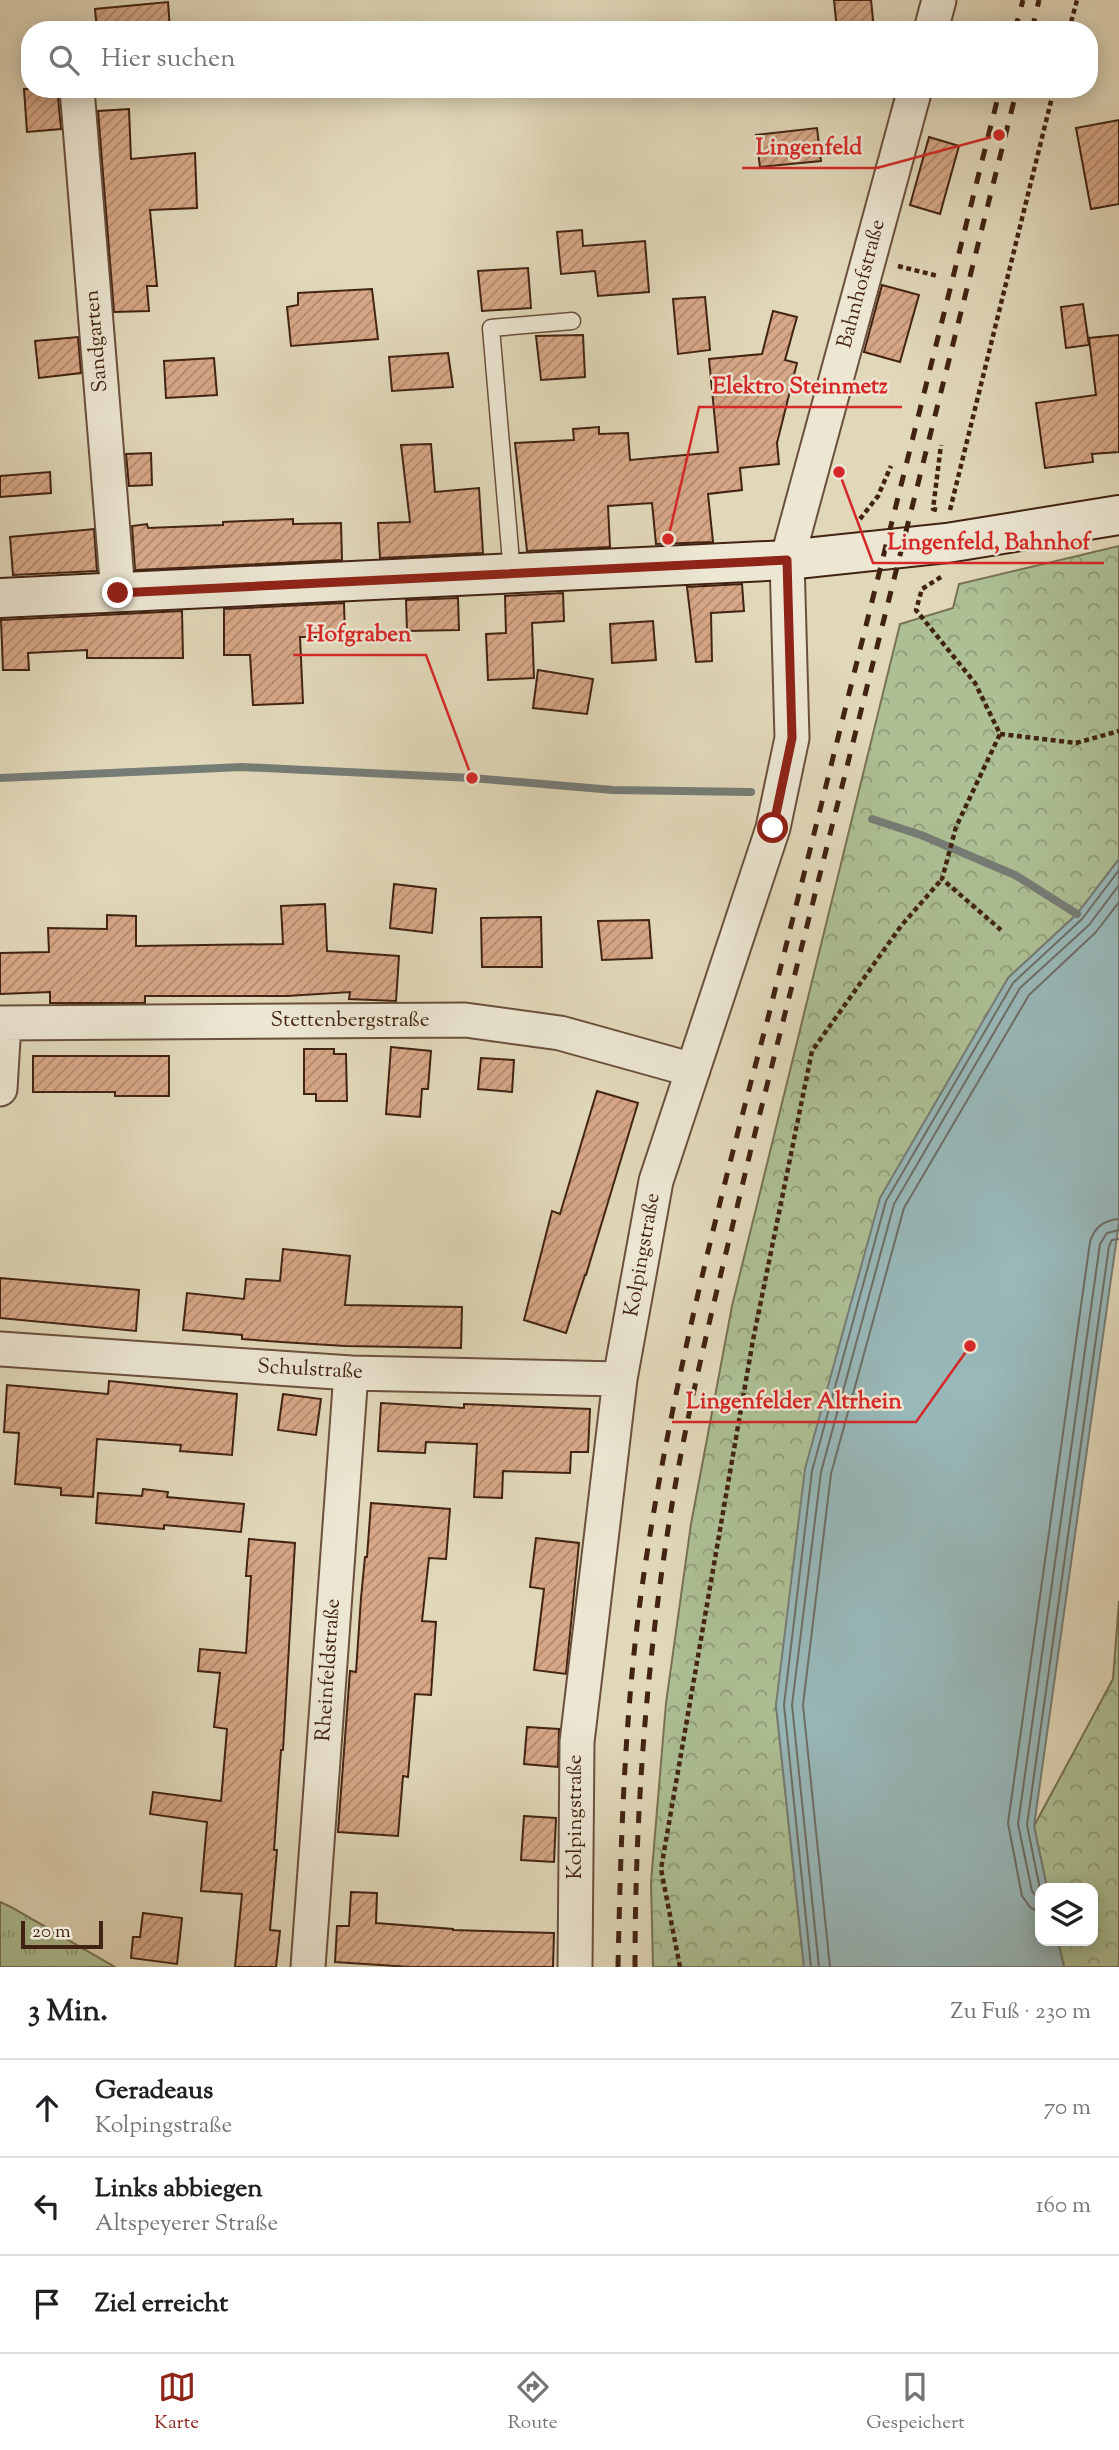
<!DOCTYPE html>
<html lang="de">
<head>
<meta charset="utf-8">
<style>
	:root { --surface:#fff; --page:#f2f2f2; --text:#202124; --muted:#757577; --line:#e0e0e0; --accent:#8f2418 }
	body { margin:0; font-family:"Sorts Mill Goudy",serif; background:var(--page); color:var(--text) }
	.controls { position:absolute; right:21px; bottom:21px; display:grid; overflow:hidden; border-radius:14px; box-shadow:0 4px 18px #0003 }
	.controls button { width:63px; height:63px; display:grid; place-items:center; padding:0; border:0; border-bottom:2px solid var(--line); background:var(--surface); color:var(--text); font:35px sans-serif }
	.scale { position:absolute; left:21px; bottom:18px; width:82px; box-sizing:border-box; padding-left:7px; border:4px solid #422312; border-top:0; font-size:19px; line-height:24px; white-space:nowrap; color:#422312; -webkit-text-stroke:5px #ece6d2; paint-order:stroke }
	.stop { position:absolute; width:21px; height:21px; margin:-16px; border:5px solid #8f2418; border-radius:50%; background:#fff }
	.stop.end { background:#8f2418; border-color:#fff; box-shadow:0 2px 7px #0008 }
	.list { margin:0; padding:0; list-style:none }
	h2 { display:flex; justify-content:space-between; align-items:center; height:91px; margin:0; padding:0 28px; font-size:30px }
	h2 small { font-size:23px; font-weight:400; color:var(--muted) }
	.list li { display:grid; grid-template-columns:46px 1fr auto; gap:21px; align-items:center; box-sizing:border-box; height:98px; padding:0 28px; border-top:2px solid var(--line) }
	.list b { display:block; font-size:26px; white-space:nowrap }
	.list p { margin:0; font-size:23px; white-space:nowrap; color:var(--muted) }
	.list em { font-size:23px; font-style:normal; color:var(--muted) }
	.icon { flex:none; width:38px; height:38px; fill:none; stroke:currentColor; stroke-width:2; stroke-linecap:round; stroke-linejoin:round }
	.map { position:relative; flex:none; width:1119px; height:1967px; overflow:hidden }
	.search { position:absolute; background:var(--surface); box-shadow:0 4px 18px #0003; left:21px; right:21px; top:21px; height:77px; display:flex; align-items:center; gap:18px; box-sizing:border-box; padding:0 24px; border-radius:28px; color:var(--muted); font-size:26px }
	.sheet { height:385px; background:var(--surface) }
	nav { display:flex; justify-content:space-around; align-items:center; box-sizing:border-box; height:98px; border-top:2px solid var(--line); background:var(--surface); font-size:19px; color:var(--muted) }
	nav a { display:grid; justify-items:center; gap:4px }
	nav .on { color:var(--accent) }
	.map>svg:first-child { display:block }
	.grass { fill:url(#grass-tufts); stroke:#787253; stroke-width:2 }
	.forest { fill:url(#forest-crowns); stroke:#787253; stroke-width:2 }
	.water { fill:#98b8b9; stroke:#767c76; stroke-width:2 }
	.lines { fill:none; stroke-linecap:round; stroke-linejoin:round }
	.shore { stroke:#6d6e66; stroke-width:2 }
	.stream { stroke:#767c76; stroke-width:8 }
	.building { fill:url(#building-hatch); stroke:#422312; stroke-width:2 }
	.service-casing { stroke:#6a503c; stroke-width:19 }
	.minor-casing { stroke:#6a503c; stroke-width:37 }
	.secondary-casing { stroke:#422312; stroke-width:42 }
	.path { stroke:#422312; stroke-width:4.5; stroke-dasharray:5 3.5; stroke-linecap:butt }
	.service { stroke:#ece6d2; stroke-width:16 }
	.minor { stroke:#ece6d2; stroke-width:33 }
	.secondary { stroke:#ece6d2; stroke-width:38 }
	.rail { stroke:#422312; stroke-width:5; stroke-dasharray:12 12; stroke-linecap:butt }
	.route { stroke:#8f2418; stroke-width:9 }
	.labels { text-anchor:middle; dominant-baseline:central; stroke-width:5; stroke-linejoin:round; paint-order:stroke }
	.street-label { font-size:21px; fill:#422312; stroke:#ece6d2 }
	.leader { fill:none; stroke:#d62828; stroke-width:2.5 }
	.callout-dot { fill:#d62828; stroke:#ece6d2; stroke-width:2.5 }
	.callout-label { font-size:23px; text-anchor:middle; font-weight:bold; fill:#d62828; stroke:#ece6d2; stroke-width:5; stroke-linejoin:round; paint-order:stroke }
</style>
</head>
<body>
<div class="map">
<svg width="1119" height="1967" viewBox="0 0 1119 1967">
	<defs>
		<pattern id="grass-tufts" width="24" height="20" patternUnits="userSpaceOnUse" patternTransform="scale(1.75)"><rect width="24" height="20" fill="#adc094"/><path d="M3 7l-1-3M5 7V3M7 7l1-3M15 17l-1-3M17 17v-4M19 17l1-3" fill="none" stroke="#8e9c77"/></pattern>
		<pattern id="forest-crowns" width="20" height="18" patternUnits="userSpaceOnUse" patternTransform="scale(1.75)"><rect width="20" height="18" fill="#adc094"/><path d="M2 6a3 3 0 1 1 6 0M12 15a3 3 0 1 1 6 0" fill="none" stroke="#8e9c77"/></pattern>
		<pattern id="building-hatch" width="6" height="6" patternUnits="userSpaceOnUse" patternTransform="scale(1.75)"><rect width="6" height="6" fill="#d7a787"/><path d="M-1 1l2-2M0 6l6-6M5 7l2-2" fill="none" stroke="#b0886d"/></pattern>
	</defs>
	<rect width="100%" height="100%" fill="#e1d8b9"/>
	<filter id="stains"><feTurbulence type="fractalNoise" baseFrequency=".00286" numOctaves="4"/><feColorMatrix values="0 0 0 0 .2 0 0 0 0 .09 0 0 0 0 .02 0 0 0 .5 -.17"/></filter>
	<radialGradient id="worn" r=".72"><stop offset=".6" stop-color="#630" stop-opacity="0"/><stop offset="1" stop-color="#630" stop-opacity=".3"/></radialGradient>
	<path class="grass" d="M0,1902L11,1907L115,1967H0Z"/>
	<path class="forest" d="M1119,546V859L1077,914L1008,978L776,1705L804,1967H653L651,1882L666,1703L691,1524L732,1306L900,624L953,608L959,584Z
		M1119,1601V1967H1064L1058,1941H1093V1888H1047L1034,1826L1113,1679Z"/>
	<path class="water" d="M1119,859V1222L1034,1826L1047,1888H1040V1941H1058L1064,1967H804L776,1705L805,1469L880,1198L1008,978L1077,914Z"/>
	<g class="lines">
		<path class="shore" d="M1040,1889L1027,1825L1109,1246L1112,1240L1119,1239
			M1040,1902L1032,1891L1018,1824L1100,1244L1107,1233L1119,1230
			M1040,1913L1030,1907L1022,1896L1008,1823L1090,1242C1094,1228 1104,1220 1119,1219
			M811,1967L784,1705L812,1471L886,1201L1013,983L1082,919L1119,870
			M819,1967L792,1705L821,1472L894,1204L1020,988L1089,925L1119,885
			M830,1967L803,1705L831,1474L904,1208L1029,995L1096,932L1119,902"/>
		<path class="stream" d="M0,778L242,767L472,778L613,790L751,792
			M872,819L921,835L1015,875L1077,914"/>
	</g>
	<path class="building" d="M834,0H871L874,30H837Z
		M168,2L170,30H97L95,9Z
		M24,89H46V97H58L61,129L27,132Z
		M129,109L131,159L195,153L197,208L150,210L157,286H147L149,311L114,312L98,111Z
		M1119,120V204L1091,209L1076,128Z
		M817,128L821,161L760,167L756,135Z
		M929,137L959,146L940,214L910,205Z
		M582,230L583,246L645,241L649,292L598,296L595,271L561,274L557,232Z
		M528,268L531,308L482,311L478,271Z
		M882,285L919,295L900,362L864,352Z
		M372,289L378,339L291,346L287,307L298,305V293Z
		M705,297L710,350L678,354L673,299Z
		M1083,304L1089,345L1066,348L1061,307Z
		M773,311L797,317L785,360L797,363L777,443L779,464L740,468L742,490L708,494L713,542L656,544L652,503L608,506L610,547L527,551L515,443L574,440L573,429L599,427V434L628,433L630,460L718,452L709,359L762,354Z
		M583,335L585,377L541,380L536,336Z
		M1119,335V452L1092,454L1093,462L1045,468L1036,403L1096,395L1089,338Z
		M78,337L81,373L39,378L35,341Z
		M448,353L453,387L392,391L389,357Z
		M214,358L217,395L166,398L164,361Z
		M431,444L435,492L479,488L483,553L380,558L378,523L410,522L401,445Z
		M151,453L152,485L129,486L126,454Z
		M50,472L51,493L0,497V476Z
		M293,519V524L341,523L342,560L135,570L132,526L147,524L148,528L223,525V522Z
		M94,529L97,571L13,575L10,537Z
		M742,584L744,611L711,613L712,661L696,662L687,587Z
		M563,593L564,621L532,623L534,678L488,680L486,634L506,633L505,596Z
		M458,598L459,630L407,631L406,600Z
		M344,603L345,637H300L303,703L253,705L250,655H224V609Z
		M182,611L183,658H87V650L28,653L29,670H3L1,620Z
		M653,621L656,660L612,663L610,624Z
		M538,670L593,679L587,714L533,708Z
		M394,884L436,889L432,933L390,928Z
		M325,904L327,951L399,956L396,1001L349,999L350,992L287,996H145V1003H50V992L0,994V953L49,952L48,928L107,929V915L136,916V946L283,944L281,906Z
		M541,917L542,967H482L481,918Z
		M649,920L652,958L602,960L598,921Z
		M391,1047L431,1051L428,1089H422L420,1117L386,1114Z
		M304,1049H334V1054H346L347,1101H316V1094H304Z
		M33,1056H169V1096H115V1092H33Z
		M481,1058L514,1060L512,1092L478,1089Z
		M597,1091L638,1103L586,1275H585L566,1333L524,1320L552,1211L560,1214Z
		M283,1249L350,1256L345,1305L462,1307L461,1348L345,1346L281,1342L242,1339V1335L183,1330L187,1293L244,1299L246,1279L280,1281Z
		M0,1278L139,1290L136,1331L0,1318Z
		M109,1381L237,1394L232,1455L180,1451L181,1445L97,1439L93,1497L61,1495V1488L15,1484L19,1433L4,1432L7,1385L108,1394Z
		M283,1394L321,1399L316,1435L278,1430Z
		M381,1403L464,1408V1404L590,1409L588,1452H571L570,1473L503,1471L502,1498L474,1497L477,1444L426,1442L425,1453L378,1451Z
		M143,1489L168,1492L167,1497L244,1504L241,1532L164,1525V1529L96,1523L98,1493L142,1496Z
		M371,1503L450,1509L446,1559L429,1558L422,1621L436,1622L431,1695L415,1694L408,1777L403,1776L398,1836L338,1832L350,1671L356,1672L361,1598L365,1557H367Z
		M536,1538L579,1543L566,1674L534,1670L544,1589L530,1587Z
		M249,1539L295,1543L283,1750H281L274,1850H277L270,1930L280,1931L276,1967H235L242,1894L201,1891L207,1822L150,1814L153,1792L221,1801L227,1729L214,1727L220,1673L198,1671L200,1649L246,1653L251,1576H246Z
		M527,1727L559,1729L558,1767L524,1764Z
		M524,1816L556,1818L554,1862L521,1860Z
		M351,1892L377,1893L376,1923L453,1929V1930L554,1933L553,1967H410L335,1962L337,1926H349Z
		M143,1913L182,1918L177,1964L131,1958L133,1937H140Z"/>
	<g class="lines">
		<g class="service-casing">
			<path id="service" d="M512,573L491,328L572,321"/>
		</g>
		<g class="minor-casing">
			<path id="minor" d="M931,30L939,0
				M77,89L118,593
				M0,1023L465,1020L560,1033L693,1070
				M0,1089L4,1023
				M0,1349L351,1373L620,1379
				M308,1967L351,1373
				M575,1967L577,1742L620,1379L656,1181L773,828L792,738L787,560L915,89"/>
		</g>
		<g class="secondary-casing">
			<path id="secondary" d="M0,598L787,560L947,543L1119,515"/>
		</g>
		<path class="path" d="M1069,30L1077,0
			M898,266L938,276
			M937,510L933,509L941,445
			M950,510L1054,89
			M860,519L878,496L891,466
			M941,577L922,589L916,610L975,683L1000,734L956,827L942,879L1001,930
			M1000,734L1076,743L1119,731
			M680,1967L661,1869L753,1340L812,1051L901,926L942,879"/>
		<use href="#service" class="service"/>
		<use href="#minor" class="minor"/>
		<use href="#secondary" class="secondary"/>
		<path class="rail" d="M1015,30L1023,0
			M1032,30L1039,0
			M618,1967C621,1831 625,1695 646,1560C674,1377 720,1197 768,1018L1000,89
			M635,1967C635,1805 648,1641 676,1481C696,1369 725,1259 751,1149L1017,89"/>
	</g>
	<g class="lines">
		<path class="route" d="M118,593L787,560L792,738L773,828"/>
	</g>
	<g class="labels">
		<g class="street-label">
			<text transform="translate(862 284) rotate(-75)">Bahnhofstraße</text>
			<text transform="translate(97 341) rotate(-95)">Sandgarten</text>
			<text x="350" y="1021">Stettenbergstraße</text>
			<text transform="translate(643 1255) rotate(-80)">Kolpingstraße</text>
			<text transform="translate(310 1370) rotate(3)">Schulstraße</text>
			<text transform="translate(329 1670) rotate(-86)">Rheinfeldstraße</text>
			<text transform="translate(576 1817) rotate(-90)">Kolpingstraße</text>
		</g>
	</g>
	<path class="leader" d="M999 135L877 168H742M668 539L699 407H902M839 472L873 563H1104M472 778L426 655H293M970 1346L916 1422H672"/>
	<g class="callout-dot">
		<circle cx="999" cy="135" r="7"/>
		<circle cx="668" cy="539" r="7"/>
		<circle cx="839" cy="472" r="7"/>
		<circle cx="472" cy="778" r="7"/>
		<circle cx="970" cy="1346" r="7"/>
	</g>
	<g class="callout-label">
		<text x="809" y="154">Lingenfeld</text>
		<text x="800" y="393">Elektro Steinmetz</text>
		<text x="989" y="549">Lingenfeld, Bahnhof</text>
		<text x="359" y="641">Hofgraben</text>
		<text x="794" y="1408">Lingenfelder Altrhein</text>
	</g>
	<rect width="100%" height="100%" filter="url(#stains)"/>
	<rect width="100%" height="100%" fill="url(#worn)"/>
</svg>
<div class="controls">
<button><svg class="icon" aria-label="layers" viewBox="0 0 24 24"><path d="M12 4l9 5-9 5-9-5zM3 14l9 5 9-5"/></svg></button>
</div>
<div class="scale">20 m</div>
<div class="stop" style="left:773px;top:828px"></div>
<div class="stop end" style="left:118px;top:593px"></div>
<div class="search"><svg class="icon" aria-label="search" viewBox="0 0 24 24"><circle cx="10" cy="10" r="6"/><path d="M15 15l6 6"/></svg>Hier suchen</div>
</div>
<section class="sheet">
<h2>3 Min.<small>Zu Fuß · 230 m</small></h2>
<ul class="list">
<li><svg class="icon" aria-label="ahead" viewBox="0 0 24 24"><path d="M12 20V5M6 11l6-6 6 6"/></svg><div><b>Geradeaus</b><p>Kolpingstraße</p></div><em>70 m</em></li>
<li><svg class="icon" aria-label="left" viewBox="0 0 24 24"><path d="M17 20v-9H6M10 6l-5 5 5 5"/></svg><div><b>Links abbiegen</b><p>Altspeyerer Straße</p></div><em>160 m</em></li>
<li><svg class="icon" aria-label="arrive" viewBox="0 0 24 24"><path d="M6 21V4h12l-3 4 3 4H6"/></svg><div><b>Ziel erreicht</b></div></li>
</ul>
</section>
<nav>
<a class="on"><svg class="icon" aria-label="map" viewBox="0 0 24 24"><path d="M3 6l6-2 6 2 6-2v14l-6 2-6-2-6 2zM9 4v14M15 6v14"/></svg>Karte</a>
<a><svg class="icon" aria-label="directions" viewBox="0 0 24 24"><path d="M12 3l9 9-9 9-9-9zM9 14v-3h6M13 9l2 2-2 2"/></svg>Route</a>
<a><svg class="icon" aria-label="saved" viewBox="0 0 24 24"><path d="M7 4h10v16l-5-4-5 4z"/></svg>Gespeichert</a>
</nav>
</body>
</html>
